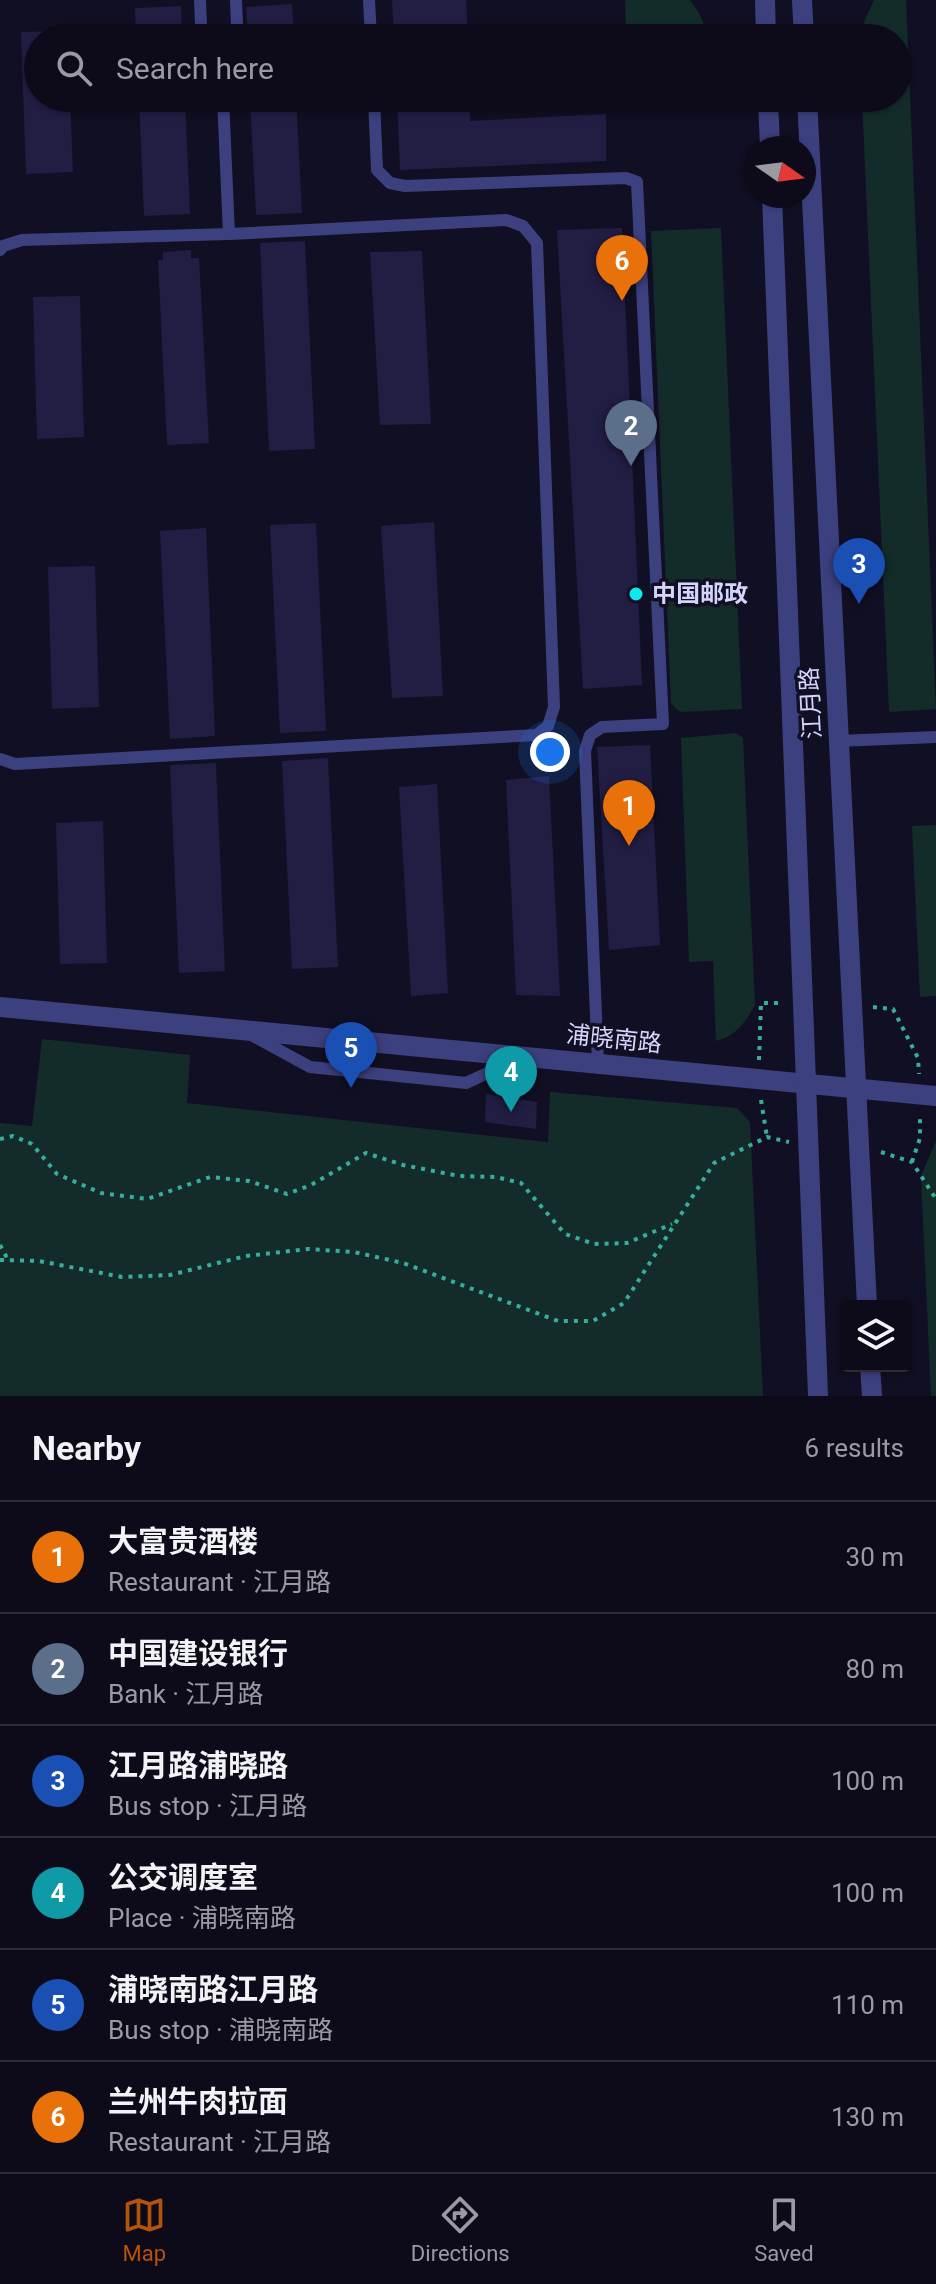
<!DOCTYPE html>
<html lang="en">
<head>
<meta charset="utf-8">
<style>
	:root { --surface:#0d0b1a; --page:#161423; --text:#f1f3f6; --muted:#9a9ba2; --line:#2d2b39; --accent:#b45309 }
	body { margin:0; font-family:Roboto,"Noto Sans SC",sans-serif; background:var(--page); color:var(--text) }
	.controls { position:absolute; right:24px; bottom:24px; display:grid; overflow:hidden; border-radius:8px; box-shadow:0 2px 6px #0004 }
	.controls button { width:72px; height:72px; display:grid; place-items:center; padding:0; border:0; border-bottom:2px solid var(--line); background:var(--surface); color:var(--text); font:40px sans-serif }
	.compass { position:absolute; left:744px; top:136px; width:72px; height:72px; border-radius:50%; background:var(--surface); box-shadow:0 2px 6px #0004; rotate:104deg }
	.you { position:absolute; left:550px; top:752px; width:28px; height:28px; margin:-20px; border:6px solid #fff; border-radius:50%; background:#1a73e8; box-shadow:0 0 0 12px #1a73e833 }
	.badge { display:grid; place-items:center; width:52px; height:52px; border-radius:50%; background:var(--accent); color:#fff; font-size:26px; font-weight:700 }
	.pin { position:absolute; translate:-50% -66px; filter:drop-shadow(0 2px 4px #0008) }
	.pin::after { content:''; position:absolute; top:42px; width:28px; height:24px; background:inherit; clip-path:polygon(0 0,100% 0,50% 100%) }
	.list { margin:0; padding:0; list-style:none }
	h2 { display:flex; justify-content:space-between; align-items:center; height:104px; margin:0; padding:0 32px; font-size:34px }
	h2 small { font-size:26px; font-weight:400; color:var(--muted) }
	.list li { display:grid; grid-template-columns:52px 1fr auto; gap:24px; align-items:center; box-sizing:border-box; height:112px; padding:0 32px; border-top:2px solid var(--line) }
	.list b { display:block; font-size:30px; white-space:nowrap }
	.list p { margin:0; font-size:26px; white-space:nowrap; color:var(--muted) }
	.list em { font-size:26px; font-style:normal; color:var(--muted) }
	.icon { flex:none; width:44px; height:44px; fill:none; stroke:currentColor; stroke-width:2; stroke-linecap:round; stroke-linejoin:round }
	.map { position:relative; flex:none; width:936px; height:1396px; overflow:hidden }
	.search { position:absolute; background:var(--surface); box-shadow:0 2px 6px #0004; left:24px; right:24px; top:24px; height:88px; display:flex; align-items:center; gap:20px; box-sizing:border-box; padding:0 28px; border-radius:44px; color:var(--muted); font-size:30px }
	.sheet { height:776px; background:var(--surface) }
	nav { display:flex; justify-content:space-around; align-items:center; box-sizing:border-box; height:112px; border-top:2px solid var(--line); background:var(--surface); font-size:22px; color:var(--muted) }
	nav a { display:grid; justify-items:center; gap:4px }
	nav .on { color:var(--accent) }
	.map>svg:first-child { display:block }
	.green { fill:#132c2a }
	.building { fill:#221d43 }
	.lines { fill:none; stroke-linecap:round; stroke-linejoin:round }
	.path { stroke:#36ae9e; stroke-width:4; stroke-dasharray:4 6; stroke-linecap:butt }
	.service { stroke:#3d407f; stroke-width:12 }
	.minor { stroke:#3d407f; stroke-width:20 }
	.tertiary { stroke:#3d407f; stroke-width:20 }
	.poi-dot { fill:#0ee8ee; stroke:#110f23; stroke-width:3 }
	.labels { text-anchor:middle; dominant-baseline:central; stroke-width:7; stroke-linejoin:round; paint-order:stroke }
	.poi-label { font-size:24px; font-weight:bold; fill:#d5d4fc; stroke:#110f23; text-anchor:start }
	.street-label { font-size:24px; fill:#d5d4fc; stroke:#110f23 }
</style>
</head>
<body>
<div class="map">
<svg width="936" height="1396" viewBox="0 0 936 1396">
	<rect width="100%" height="100%" fill="#110f23"/>
	<path class="green" d="M625,0H690L699,13L710,38H638L636,27H626Z
		M874,0H906L936,709L889,712L862,98H898V38H861L864,22Z
		M721,228L742,709L682,712L677,710L671,703L651,231Z
		M736,733L743,738L755,1005C746,1022 736,1036 716,1041L713,961L689,962L681,738Z
		M936,825V996L920,997L912,826Z
		M42,1039L190,1055L187,1103L548,1142L550,1092L737,1108L750,1122L763,1396H0V1123L32,1126Z
		M936,1141V1396H931L921,1176Z"/>
	<path class="building" d="M392,0H466L468,38H394Z
		M292,4L294,38H248L246,7Z
		M181,6L182,38H136L135,8Z
		M68,31V38H38V98H70L73,172L26,174L21,32Z
		M139,98H185L190,214L144,216Z
		M250,98H296L302,213L256,215Z
		M397,98H470V121L606,114V161L400,170Z
		M622,228L642,685L583,689L557,230Z
		M305,241L315,449L269,451L260,243Z
		M191,250V258H199L209,443L167,445L158,260H163V252Z
		M422,251L431,424L380,425L370,252Z
		M80,296L84,437L37,439L33,297Z
		M434,522L443,696L392,698L381,526Z
		M316,523L326,731L280,733L270,525Z
		M206,528L215,736L170,739L160,531Z
		M95,566L99,707L52,709L48,567Z
		M650,745L660,945L609,950L597,747Z
		M328,758L338,967L292,969L282,761Z
		M216,763L225,971L179,973L170,765Z
		M549,776L560,996L516,995L506,780Z
		M437,784L448,993L411,996L399,787Z
		M103,821L107,963L60,964L56,823Z
		M486,1094L537,1102L536,1129L485,1122Z"/>
	<g class="lines">
		<path class="path" d="M873,1007L893,1009L918,1058L919,1074
			M759,1060L761,1003H784
			M761,1100L767,1137
			M0,1139L13,1136L32,1144L57,1174L101,1193L147,1199L210,1177L249,1181L287,1194L311,1185L366,1153L403,1165L459,1176L496,1177L521,1183L565,1234L594,1244L627,1243L672,1224
			M881,1152L912,1162L936,1199
			M912,1162L920,1138V1115
			M0,1245L7,1258
			M0,1260L39,1261L122,1277L170,1275L246,1256L308,1249L354,1252L403,1263L558,1321H593L624,1303L714,1163L767,1137L789,1142"/>
		<path class="service" d="M200,0L201,26L208,38
			M369,0L371,38
			M229,38L237,26L236,0
			M223,98L229,234
			M374,98L377,170L390,183L405,186L626,178L637,182L663,724L602,727L590,735L585,751L598,1064
			M0,250L3,246L22,240L229,234L506,220L523,226L537,243L554,707L548,726L537,735L15,764L0,759
			M838,741L936,737
			M253,1036L310,1067L466,1083L520,1058"/>
		<path class="minor" d="M0,1007L936,1096"/>
		<path class="tertiary" d="M765,0L766,38
			M802,0L804,38
			M768,98L770,148
			M807,98L867,1306
			M772,196L818,1396
			M870,1366L872,1396"/>
	</g>
	<circle class="poi-dot" cx="636" cy="594" r="8"/>
	<g class="labels">
		<g class="poi-label">
			<text x="652" y="594">中国邮政</text>
		</g>
		<g class="street-label">
			<text transform="translate(811 703) rotate(-93)">江月路</text>
			<text transform="translate(614 1039) rotate(6)">浦晓南路</text>
		</g>
	</g>
</svg>
<div class="controls">
<button><svg class="icon" aria-label="layers" viewBox="0 0 24 24"><path d="M12 4l9 5-9 5-9-5zM3 14l9 5 9-5"/></svg></button>
</div>
<svg class="compass" viewBox="-18 -18 36 36"><path d="M0-13l5 13h-10z" fill="#e53935"/><path d="M0 13l5-13h-10z" fill="#9a9ba2"/></svg>
<div class="you"></div>
<div class="pin badge" style="left:629px;top:846px;background:#e8710a">1</div>
<div class="pin badge" style="left:631px;top:466px;background:#5c6f8a">2</div>
<div class="pin badge" style="left:859px;top:604px;background:#1a4fb4">3</div>
<div class="pin badge" style="left:511px;top:1112px;background:#0f9aa8">4</div>
<div class="pin badge" style="left:351px;top:1088px;background:#1a4fb4">5</div>
<div class="pin badge" style="left:622px;top:301px;background:#e8710a">6</div>
<div class="search"><svg class="icon" aria-label="search" viewBox="0 0 24 24"><circle cx="10" cy="10" r="6"/><path d="M15 15l6 6"/></svg>Search here</div>
</div>
<section class="sheet">
<h2>Nearby<small>6 results</small></h2>
<ul class="list">
<li><span class="badge" style="background:#e8710a">1</span><div><b>大富贵酒楼</b><p>Restaurant · 江月路</p></div><em>30 m</em></li>
<li><span class="badge" style="background:#5c6f8a">2</span><div><b>中国建设银行</b><p>Bank · 江月路</p></div><em>80 m</em></li>
<li><span class="badge" style="background:#1a4fb4">3</span><div><b>江月路浦晓路</b><p>Bus stop · 江月路</p></div><em>100 m</em></li>
<li><span class="badge" style="background:#0f9aa8">4</span><div><b>公交调度室</b><p>Place · 浦晓南路</p></div><em>100 m</em></li>
<li><span class="badge" style="background:#1a4fb4">5</span><div><b>浦晓南路江月路</b><p>Bus stop · 浦晓南路</p></div><em>110 m</em></li>
<li><span class="badge" style="background:#e8710a">6</span><div><b>兰州牛肉拉面</b><p>Restaurant · 江月路</p></div><em>130 m</em></li>
</ul>
</section>
<nav>
<a class="on"><svg class="icon" aria-label="map" viewBox="0 0 24 24"><path d="M3 6l6-2 6 2 6-2v14l-6 2-6-2-6 2zM9 4v14M15 6v14"/></svg>Map</a>
<a><svg class="icon" aria-label="directions" viewBox="0 0 24 24"><path d="M12 3l9 9-9 9-9-9zM9 14v-3h6M13 9l2 2-2 2"/></svg>Directions</a>
<a><svg class="icon" aria-label="saved" viewBox="0 0 24 24"><path d="M7 4h10v16l-5-4-5 4z"/></svg>Saved</a>
</nav>
</body>
</html>
